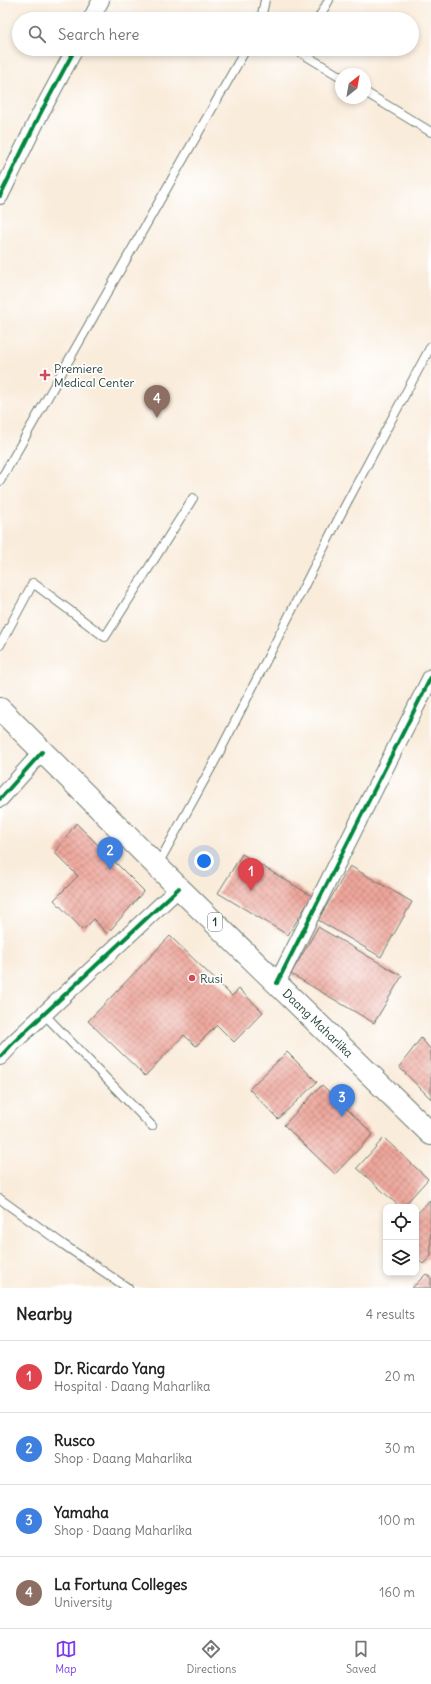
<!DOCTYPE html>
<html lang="en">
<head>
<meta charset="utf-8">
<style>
	:root { --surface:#fff; --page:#f6f6f6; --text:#222; --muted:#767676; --line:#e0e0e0; --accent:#7c3aed }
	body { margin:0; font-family:Delius,sans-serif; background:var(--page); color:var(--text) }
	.controls { position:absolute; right:12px; bottom:12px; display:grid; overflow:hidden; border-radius:8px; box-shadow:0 2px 6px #0003 }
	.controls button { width:36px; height:36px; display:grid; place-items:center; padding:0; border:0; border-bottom:1px solid var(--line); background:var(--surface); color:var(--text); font:20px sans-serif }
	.compass { position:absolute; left:335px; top:68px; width:36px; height:36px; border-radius:50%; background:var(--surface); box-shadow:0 2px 6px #0003; rotate:31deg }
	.you { position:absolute; left:204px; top:861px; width:14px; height:14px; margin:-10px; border:3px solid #fff; border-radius:50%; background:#1a73e8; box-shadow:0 0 0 6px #1a73e833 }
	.badge { display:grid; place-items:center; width:26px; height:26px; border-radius:50%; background:var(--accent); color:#fff; font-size:13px; font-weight:700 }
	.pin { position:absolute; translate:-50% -33px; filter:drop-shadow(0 1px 2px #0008) }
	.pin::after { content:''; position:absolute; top:21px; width:14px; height:12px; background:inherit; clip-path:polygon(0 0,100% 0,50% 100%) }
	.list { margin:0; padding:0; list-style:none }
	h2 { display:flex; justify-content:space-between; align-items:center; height:52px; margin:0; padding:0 16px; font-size:17px }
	h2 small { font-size:13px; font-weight:400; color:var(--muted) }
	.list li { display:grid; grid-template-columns:26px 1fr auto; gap:12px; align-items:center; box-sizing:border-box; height:72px; padding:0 16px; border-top:1px solid var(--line) }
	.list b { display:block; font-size:15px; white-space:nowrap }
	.list p { margin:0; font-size:13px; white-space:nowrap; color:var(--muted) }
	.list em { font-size:13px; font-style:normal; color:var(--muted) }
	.icon { flex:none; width:22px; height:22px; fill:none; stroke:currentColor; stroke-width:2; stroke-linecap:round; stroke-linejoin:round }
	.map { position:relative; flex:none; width:431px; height:1288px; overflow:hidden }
	.search { position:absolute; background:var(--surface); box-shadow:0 2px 6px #0003; left:12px; right:12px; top:12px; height:44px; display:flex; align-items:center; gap:10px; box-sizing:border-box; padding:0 14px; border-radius:22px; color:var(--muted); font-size:15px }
	.sheet { height:340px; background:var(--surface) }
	nav { display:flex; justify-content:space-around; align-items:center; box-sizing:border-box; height:56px; border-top:1px solid var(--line); background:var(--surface); font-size:11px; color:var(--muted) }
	nav a { display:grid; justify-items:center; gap:2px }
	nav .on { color:var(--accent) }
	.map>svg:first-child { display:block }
	.building { fill:url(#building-cross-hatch) }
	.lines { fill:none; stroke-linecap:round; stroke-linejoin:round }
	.lane-casing { stroke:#6b7a6e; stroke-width:10 }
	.street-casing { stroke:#6b7a6e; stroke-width:18 }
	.highway-casing { stroke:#6b7a6e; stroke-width:24 }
	.lane { stroke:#fff; stroke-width:8 }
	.street { stroke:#fff; stroke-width:16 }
	.highway { stroke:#fff; stroke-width:22 }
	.cycleway-casing { stroke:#fff; stroke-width:6 }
	.cycleway { stroke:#00873e; stroke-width:4 }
	.poi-dot { fill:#d1495b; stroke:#fff; stroke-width:1.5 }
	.labels { text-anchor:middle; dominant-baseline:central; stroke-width:3.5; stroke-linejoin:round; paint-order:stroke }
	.shield { fill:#fff; stroke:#627771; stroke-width:1 }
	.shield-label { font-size:11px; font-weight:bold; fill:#1f3d34 }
	.poi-label { font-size:12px; fill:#1f3d34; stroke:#fff; text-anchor:start }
	.street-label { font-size:12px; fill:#1f3d34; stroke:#fff }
</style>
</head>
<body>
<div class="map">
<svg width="431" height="1288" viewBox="0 0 431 1288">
	<defs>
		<pattern id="building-cross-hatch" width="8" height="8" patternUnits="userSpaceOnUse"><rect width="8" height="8" fill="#eea69b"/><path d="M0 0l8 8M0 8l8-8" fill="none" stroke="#c0887f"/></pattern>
	</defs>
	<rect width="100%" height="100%" fill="#fff"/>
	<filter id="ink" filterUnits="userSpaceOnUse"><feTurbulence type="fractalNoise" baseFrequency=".025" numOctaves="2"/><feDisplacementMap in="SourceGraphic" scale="8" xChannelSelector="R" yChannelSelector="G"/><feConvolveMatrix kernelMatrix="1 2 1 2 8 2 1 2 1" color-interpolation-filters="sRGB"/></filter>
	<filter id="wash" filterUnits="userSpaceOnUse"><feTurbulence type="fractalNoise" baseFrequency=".012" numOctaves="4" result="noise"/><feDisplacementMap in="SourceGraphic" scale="16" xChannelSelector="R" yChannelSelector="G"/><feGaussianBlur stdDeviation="0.9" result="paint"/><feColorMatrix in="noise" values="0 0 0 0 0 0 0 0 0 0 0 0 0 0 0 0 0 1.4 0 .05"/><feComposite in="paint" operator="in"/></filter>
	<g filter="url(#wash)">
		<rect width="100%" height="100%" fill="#f9ecdb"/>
		<g id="blocks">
			<path class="building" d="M76,823L144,891L107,934L94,919L83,930L54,900L78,876L55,853Z
				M242,854L312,896L288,935L218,893Z
				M350,866L412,902L381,957L318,920Z
				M318,927L402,976L374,1023L291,974Z
				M170,936L232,996L239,989L263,1012L234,1042L217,1025L196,1046L184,1035L145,1076L88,1021Z
				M421,1038L431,1050V1099L399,1067Z
				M287,1052L317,1082L278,1119L249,1089Z
				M322,1085L373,1134L335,1174L284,1125Z
				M384,1138L428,1179L403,1207H400L357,1168Z
				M430,1200L431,1256L423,1264L416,1258V1215Z
				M426,1274L431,1278V1288H412Z"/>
		</g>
	</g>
	<g filter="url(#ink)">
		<use href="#blocks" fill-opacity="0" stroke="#6b7a6e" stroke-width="1"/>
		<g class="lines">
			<g class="lane-casing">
				<path id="lane" d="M261,19L265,0
					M318,19L329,0
					M295,49L341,77
					M365,92L431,132
					M0,481L246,49
					M0,645L33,583L105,637L193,498
					M158,864L217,757L345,506L431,346
					M44,1014L152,1126
					M0,1199L64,1245L128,1288"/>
			</g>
			<g class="street-casing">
				<path id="street" d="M91,19L101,0
					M0,196L40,114L75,49
					M0,799L42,752
					M277,983L431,677
					M0,1057L13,1043L179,888"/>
			</g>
			<g class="highway-casing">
				<path id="highway" d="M0,709L179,888L431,1134"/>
			</g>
			<use href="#lane" class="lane"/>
			<use href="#street" class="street"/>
			<use href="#highway" class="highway"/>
			<g class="cycleway-casing">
				<path id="cycleway" d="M0,196L40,114L75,49
					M0,799L42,752
					M277,983L431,677
					M0,1057L13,1043L179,888"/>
			</g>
			<use href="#cycleway" class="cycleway"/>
		</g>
	</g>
	<g class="poi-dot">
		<path d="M43 369h4v4h4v4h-4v4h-4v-4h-4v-4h4z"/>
		<circle cx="192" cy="978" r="4"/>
	</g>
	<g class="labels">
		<rect class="shield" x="208" y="913" width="14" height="18" rx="3"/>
		<g class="shield-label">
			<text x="215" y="922">1</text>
		</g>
		<g class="poi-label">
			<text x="54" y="368">Premiere<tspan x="54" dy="14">Medical Center</tspan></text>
			<text x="200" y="978">Rusi</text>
		</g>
		<g class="street-label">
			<text transform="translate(318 1023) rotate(44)">Daang Maharlika</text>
		</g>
	</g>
</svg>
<div class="controls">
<button><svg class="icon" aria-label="locate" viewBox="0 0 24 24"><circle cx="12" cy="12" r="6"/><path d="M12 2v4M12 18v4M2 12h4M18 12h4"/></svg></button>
<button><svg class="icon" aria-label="layers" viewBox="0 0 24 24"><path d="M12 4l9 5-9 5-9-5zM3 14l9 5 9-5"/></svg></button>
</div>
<svg class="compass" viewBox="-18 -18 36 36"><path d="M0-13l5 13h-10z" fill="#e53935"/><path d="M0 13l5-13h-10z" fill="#767676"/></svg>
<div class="you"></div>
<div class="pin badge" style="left:251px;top:891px;background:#e0444e">1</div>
<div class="pin badge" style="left:110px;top:870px;background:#3f7fe0">2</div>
<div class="pin badge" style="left:342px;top:1117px;background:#3f7fe0">3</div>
<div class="pin badge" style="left:157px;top:418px;background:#8d6e63">4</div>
<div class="search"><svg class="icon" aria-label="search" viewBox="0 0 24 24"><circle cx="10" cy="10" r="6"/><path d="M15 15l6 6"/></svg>Search here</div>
</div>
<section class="sheet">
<h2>Nearby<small>4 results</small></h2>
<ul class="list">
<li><span class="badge" style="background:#e0444e">1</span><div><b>Dr. Ricardo Yang</b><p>Hospital · Daang Maharlika</p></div><em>20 m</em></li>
<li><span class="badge" style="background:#3f7fe0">2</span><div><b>Rusco</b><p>Shop · Daang Maharlika</p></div><em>30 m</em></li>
<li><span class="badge" style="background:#3f7fe0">3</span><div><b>Yamaha</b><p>Shop · Daang Maharlika</p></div><em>100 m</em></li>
<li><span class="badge" style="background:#8d6e63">4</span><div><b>La Fortuna Colleges</b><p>University</p></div><em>160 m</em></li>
</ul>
</section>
<nav>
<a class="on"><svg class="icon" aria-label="map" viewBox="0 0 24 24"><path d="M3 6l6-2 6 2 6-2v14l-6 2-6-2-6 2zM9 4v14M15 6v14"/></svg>Map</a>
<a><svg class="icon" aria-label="directions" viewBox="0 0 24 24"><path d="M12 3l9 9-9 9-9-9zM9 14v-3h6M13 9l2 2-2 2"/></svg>Directions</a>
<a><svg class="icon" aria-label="saved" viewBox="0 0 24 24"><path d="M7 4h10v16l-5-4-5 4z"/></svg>Saved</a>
</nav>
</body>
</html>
